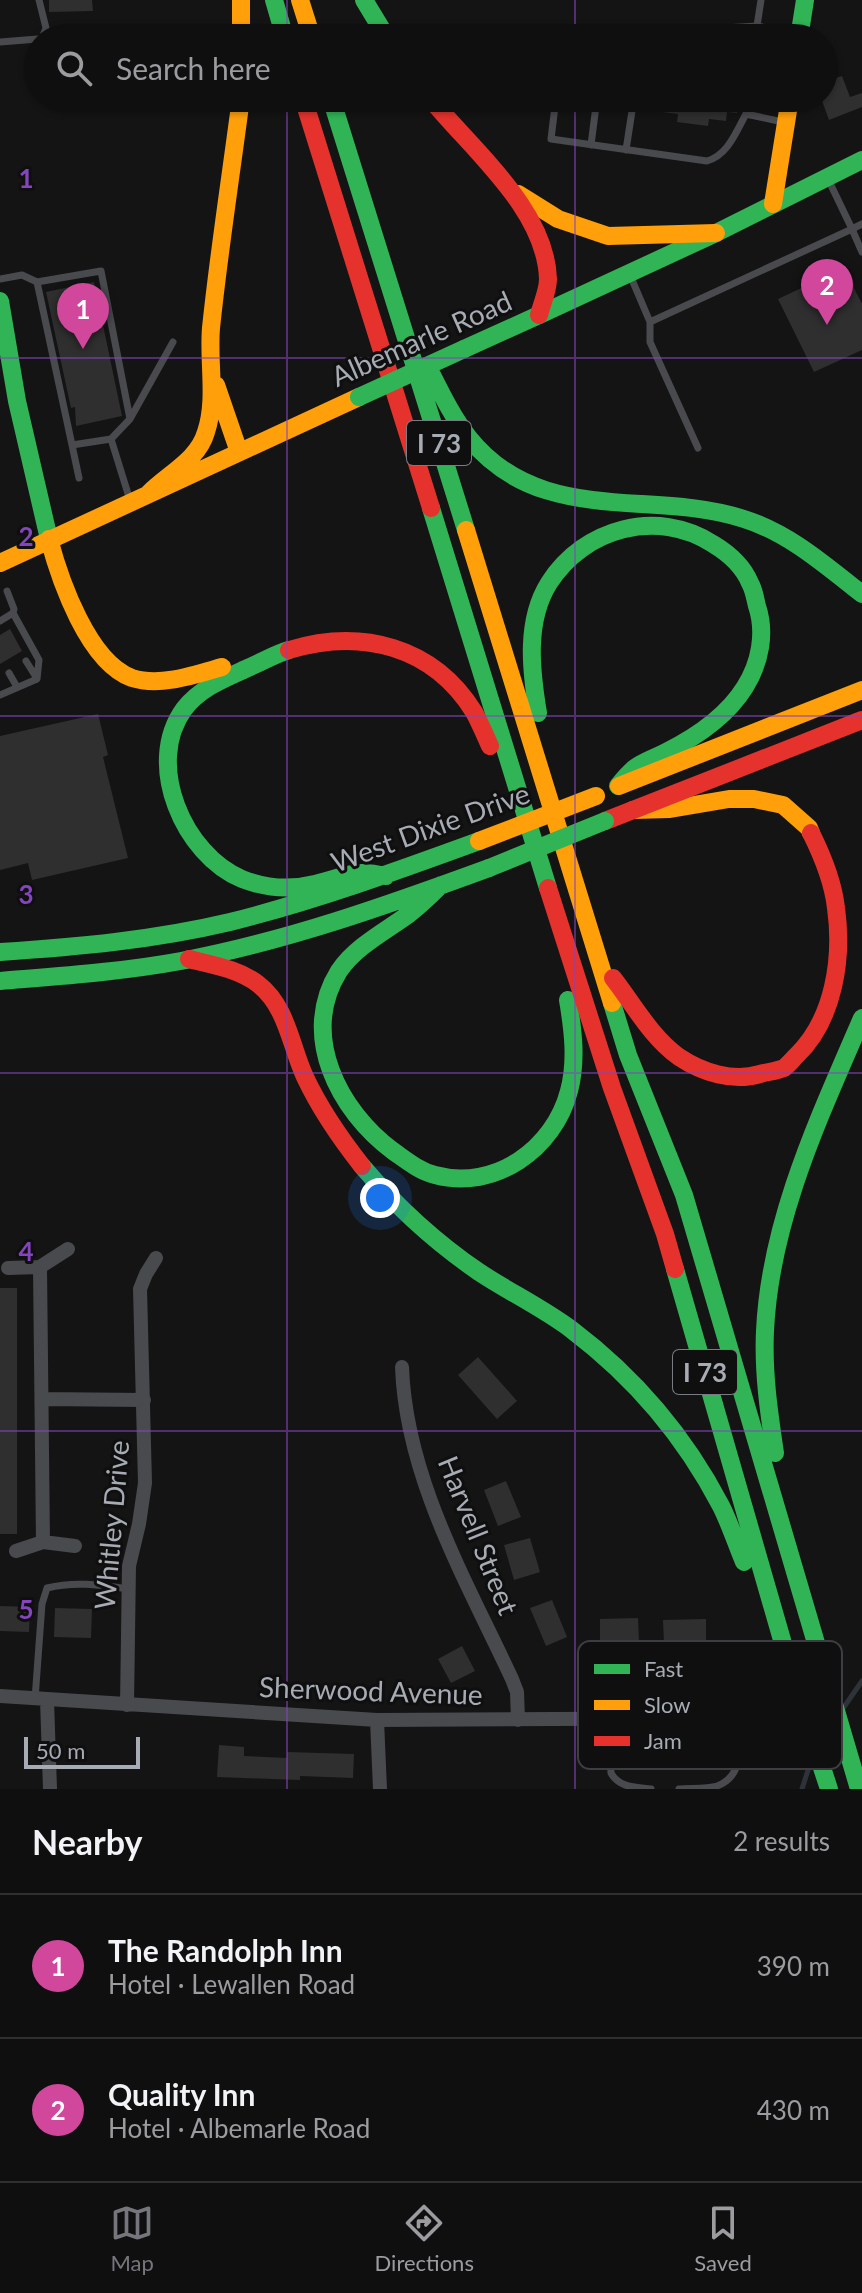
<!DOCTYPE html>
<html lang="en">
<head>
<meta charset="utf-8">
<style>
	:root { --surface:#0f0f10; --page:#1d1d1e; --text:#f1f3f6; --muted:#9b9c9f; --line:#2f2f30; --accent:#74767c }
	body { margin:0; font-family:Lato,sans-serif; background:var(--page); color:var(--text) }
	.scale { position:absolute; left:24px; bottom:20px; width:116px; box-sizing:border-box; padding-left:8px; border:4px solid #a7abb4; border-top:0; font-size:22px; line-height:28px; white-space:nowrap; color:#a7abb4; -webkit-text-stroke:6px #0f0f10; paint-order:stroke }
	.you { position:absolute; left:380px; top:1198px; width:28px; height:28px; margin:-20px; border:6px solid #fff; border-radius:50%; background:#1a73e8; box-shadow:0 0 0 12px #1a73e833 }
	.badge { display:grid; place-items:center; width:52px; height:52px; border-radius:50%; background:var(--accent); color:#fff; font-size:26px; font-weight:700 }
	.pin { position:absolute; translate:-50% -66px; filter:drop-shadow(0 2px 4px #0008) }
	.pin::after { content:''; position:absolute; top:42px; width:28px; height:24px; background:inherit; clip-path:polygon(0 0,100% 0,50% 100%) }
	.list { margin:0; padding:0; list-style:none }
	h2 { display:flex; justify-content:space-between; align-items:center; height:104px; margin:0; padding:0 32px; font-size:34px }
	h2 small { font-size:26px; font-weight:400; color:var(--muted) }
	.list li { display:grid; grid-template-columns:52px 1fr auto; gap:24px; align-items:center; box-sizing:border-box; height:144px; padding:0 32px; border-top:2px solid var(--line) }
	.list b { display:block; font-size:30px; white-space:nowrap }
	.list p { margin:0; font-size:26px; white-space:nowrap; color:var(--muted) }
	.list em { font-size:26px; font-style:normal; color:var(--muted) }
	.icon { flex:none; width:44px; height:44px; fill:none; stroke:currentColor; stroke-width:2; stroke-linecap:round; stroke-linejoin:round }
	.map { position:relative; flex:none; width:862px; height:1789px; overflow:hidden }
	.search { position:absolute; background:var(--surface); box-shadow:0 2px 6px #0004; left:24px; right:24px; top:24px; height:88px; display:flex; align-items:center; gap:20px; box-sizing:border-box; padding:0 28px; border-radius:44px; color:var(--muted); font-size:30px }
	.sheet { height:392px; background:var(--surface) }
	nav { display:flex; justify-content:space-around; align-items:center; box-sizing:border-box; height:112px; border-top:2px solid var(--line); background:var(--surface); font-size:22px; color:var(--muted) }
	nav a { display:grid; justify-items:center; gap:4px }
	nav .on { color:var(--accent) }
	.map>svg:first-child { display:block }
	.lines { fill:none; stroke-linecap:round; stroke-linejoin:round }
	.stream { stroke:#2d3339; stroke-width:5 }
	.building { fill:#2f2f30 }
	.lane { stroke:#494a4e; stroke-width:7 }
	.street { stroke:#494a4e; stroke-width:14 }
	.fast { stroke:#30b455; stroke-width:18 }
	.slow { stroke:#ff9f0a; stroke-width:18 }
	.jam { stroke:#e5322d; stroke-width:18 }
	.fast-bridge { stroke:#30b455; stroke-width:18 }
	.slow-bridge { stroke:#ff9f0a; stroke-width:18 }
	.grid { fill:none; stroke:#8445bd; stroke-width:2; stroke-opacity:0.55 }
	.labels { text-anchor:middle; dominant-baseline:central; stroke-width:6; stroke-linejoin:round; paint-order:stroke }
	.shield { fill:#0f0f10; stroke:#797c83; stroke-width:2 }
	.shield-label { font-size:26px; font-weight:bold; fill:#a7abb4 }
	.street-label { font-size:28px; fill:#a7abb4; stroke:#0f0f10 }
	.key { fill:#0f0f10; stroke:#3d3e41; stroke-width:2 }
	.key-label { font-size:22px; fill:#a7abb4 }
	.grid-label { font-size:26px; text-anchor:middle; font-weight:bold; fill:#8445bd; stroke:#0f0f10; stroke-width:6; stroke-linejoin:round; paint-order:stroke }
</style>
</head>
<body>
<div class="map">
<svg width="862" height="1789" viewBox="0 0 862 1789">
	<rect width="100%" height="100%" fill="#141415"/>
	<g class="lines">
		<path class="stream" d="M844,1707L862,1681
			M802,1789L809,1767"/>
	</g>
	<path class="building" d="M49,0H92L93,11L49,12Z
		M842,76L850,97L862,93V107L829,120L821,98H824V82Z
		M664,98H739L737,113L727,112L726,121L709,119L708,126L677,122L678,114L662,112Z
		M844,268L862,304V350L814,372L778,299Z
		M94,282L122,416L76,426L75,407L71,408L46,292Z
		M10,629L22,651L0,664V635Z
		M98,714L108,755L103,757L128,858L32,880L28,863L0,870V736Z
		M0,1288H17V1534H0Z
		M478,1357L517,1401L497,1419L458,1375Z
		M506,1481L521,1517L498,1526L484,1490Z
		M530,1538L540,1572L514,1580L504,1545Z
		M552,1600L567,1637L546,1646L530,1608Z
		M0,1606L30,1607L29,1632L0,1631Z
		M55,1608L92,1609L91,1638L54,1637Z
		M638,1618L639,1642L600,1643V1619Z
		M706,1619V1643L664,1644L663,1620Z
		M462,1646L475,1671L451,1683L438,1659Z
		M219,1745L244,1747V1756L287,1758V1752L354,1754L353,1778L300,1776V1780L217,1777Z"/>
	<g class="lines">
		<path class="lane" d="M39,0L46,28L42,38
			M761,0L757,26L798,34
			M565,38L757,26L756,38
			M0,42L38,39
			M556,98L551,139L707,161C728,155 736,132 746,114
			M748,98L746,114L783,122
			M591,145L597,98
			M626,150L634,98
			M862,224L852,229L862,252
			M630,275L650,322L852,229L828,179
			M0,279L22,275L37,282L72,445L111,439L129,497
			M37,282L101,271L130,419L111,439
			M650,322V342L698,448
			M130,419L173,342
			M72,445L79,478
			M7,591L14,609L13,613
			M0,621L13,613L39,660L37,679L0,695
			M26,661L36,677
			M9,673L17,687
			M35,1699L42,1604L47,1588C75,1581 100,1585 128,1589
			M608,1719L611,1773C619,1788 636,1787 651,1789
			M679,1789C690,1788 707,1789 717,1786C745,1776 740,1743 741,1718"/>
		<path class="street" d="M40,1267L43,1542
			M8,1268L40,1267L68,1249
			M402,1367C406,1478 466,1580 512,1679L517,1692L518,1720
			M42,1399L144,1400
			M16,1551L43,1542L75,1546
			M0,1696L377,1720L741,1718
			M47,1700L50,1789
			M127,1705L129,1566L139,1524L145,1483L140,1289L146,1274L156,1258
			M377,1720L380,1789"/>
		<path class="fast" d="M274,0L285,38
			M364,0L387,38
			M799,38L805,0
			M331,98L466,530
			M0,301L17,401L49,539
			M539,315L716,233L862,160
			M464,349L539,315
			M432,375C443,397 454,419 469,438C514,494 574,500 641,504C675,506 710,508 744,519C789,533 825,565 862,594
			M431,508L548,888
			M289,650C275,654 264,661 250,667C226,678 201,687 184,709C144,764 184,855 242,879C265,888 291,890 315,884C346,877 352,868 386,876
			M538,713C531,671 525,621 549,583C584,528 657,508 713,544C728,553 743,566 750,583C754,590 755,598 757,606C766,633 760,663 745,687C727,716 696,737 666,752C640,765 637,762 618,786
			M441,885C431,895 421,905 409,914C386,931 356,946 339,971C299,1035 339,1111 393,1151C406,1160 419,1171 435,1175C495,1191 554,1149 569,1091C577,1061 573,1030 568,1000
			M0,952C77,947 154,940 230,922C314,901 397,871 479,841
			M0,981C60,976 121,972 181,961C287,941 388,905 489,868
			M612,1003L628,1055L684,1195L859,1789
			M362,1166C396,1206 435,1242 479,1272C509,1292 543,1308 572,1330C634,1377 685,1437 721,1506C730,1524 736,1543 744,1562
			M675,1269L797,1692L829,1789
			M775,1453C769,1413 763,1372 765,1331C770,1221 819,1118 862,1018"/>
		<path class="slow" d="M241,0V38
			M300,0L312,38
			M518,194L558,219L608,236L716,233
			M773,204L790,98
			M216,385L239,452
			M149,493C169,473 198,460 206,432C217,399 208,362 211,328C219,251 231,175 241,98
			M466,530L612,1003
			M49,539C60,580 88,662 132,678C160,687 194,675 222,667
			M0,563L359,397
			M619,786L862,690
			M633,810L670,809L729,799H754L783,805L809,828L811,833"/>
		<path class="jam" d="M303,98L431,508
			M430,98C471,149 546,209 548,279C548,291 542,303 539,315
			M289,650C361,628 433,646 474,712C480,723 485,735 490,746
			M605,821L862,720
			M548,888L612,1088L665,1234L675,1269
			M189,959C212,965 239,969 258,984C287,1006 291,1047 305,1077C320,1109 340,1138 362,1166
			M613,978C634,1005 651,1037 679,1057C703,1073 733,1082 760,1074C767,1072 777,1071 784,1068C788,1065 793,1059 797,1055C834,1019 843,958 836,908C833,881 823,857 811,833"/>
		<path class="fast-bridge" d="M359,397L464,349
			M489,868L605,821"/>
		<path class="slow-bridge" d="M479,841L596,796"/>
	</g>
	<path class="grid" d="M287,0V38M575,0V38M287,98V1789M575,98V1789M0,358H862M0,716H862M0,1073H862M0,1431H862"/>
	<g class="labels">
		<g class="shield">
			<rect x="407" y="421" width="64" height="44" rx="6"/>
			<rect x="673" y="1350" width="64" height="44" rx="6"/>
		</g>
		<g class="shield-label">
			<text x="439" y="443">I 73</text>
			<text x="705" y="1372">I 73</text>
		</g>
		<g class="street-label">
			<text transform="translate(421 338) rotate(-24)">Albemarle Road</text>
			<text transform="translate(430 827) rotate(-20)">West Dixie Drive</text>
			<text transform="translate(111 1525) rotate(-85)">Whitley Drive</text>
			<text transform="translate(479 1535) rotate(68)">Harvell Street</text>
			<text transform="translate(371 1690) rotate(2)">Sherwood Avenue</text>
		</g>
	</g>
	<rect x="578" y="1641" width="264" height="128" rx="12" class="key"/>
	<rect x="594" y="1664" width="36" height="10" fill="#30b455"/>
	<rect x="594" y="1700" width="36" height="10" fill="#ff9f0a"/>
	<rect x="594" y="1736" width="36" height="10" fill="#e5322d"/>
	<g class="key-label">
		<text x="644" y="1677">Fast</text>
		<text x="644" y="1713">Slow</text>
		<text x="644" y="1749">Jam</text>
	</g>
	<g class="grid-label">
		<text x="26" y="188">1</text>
		<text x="26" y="546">2</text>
		<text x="26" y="904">3</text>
		<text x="26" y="1261">4</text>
		<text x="26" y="1619">5</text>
	</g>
</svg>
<div class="scale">50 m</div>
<div class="you"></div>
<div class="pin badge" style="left:83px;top:349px;background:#d1479c">1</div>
<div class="pin badge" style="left:827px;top:325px;background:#d1479c">2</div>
<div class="search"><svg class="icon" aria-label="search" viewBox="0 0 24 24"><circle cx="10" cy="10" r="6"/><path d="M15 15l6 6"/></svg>Search here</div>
</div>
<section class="sheet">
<h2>Nearby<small>2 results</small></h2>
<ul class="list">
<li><span class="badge" style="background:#d1479c">1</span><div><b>The Randolph Inn</b><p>Hotel · Lewallen Road</p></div><em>390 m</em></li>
<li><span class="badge" style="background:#d1479c">2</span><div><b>Quality Inn</b><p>Hotel · Albemarle Road</p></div><em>430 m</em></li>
</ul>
</section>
<nav>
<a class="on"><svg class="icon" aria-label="map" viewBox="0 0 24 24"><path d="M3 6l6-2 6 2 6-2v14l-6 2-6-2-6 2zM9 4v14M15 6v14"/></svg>Map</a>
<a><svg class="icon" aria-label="directions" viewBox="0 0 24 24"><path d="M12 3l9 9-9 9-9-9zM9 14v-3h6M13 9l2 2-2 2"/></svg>Directions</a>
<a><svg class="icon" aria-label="saved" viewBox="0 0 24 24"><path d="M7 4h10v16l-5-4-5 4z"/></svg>Saved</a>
</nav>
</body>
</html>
